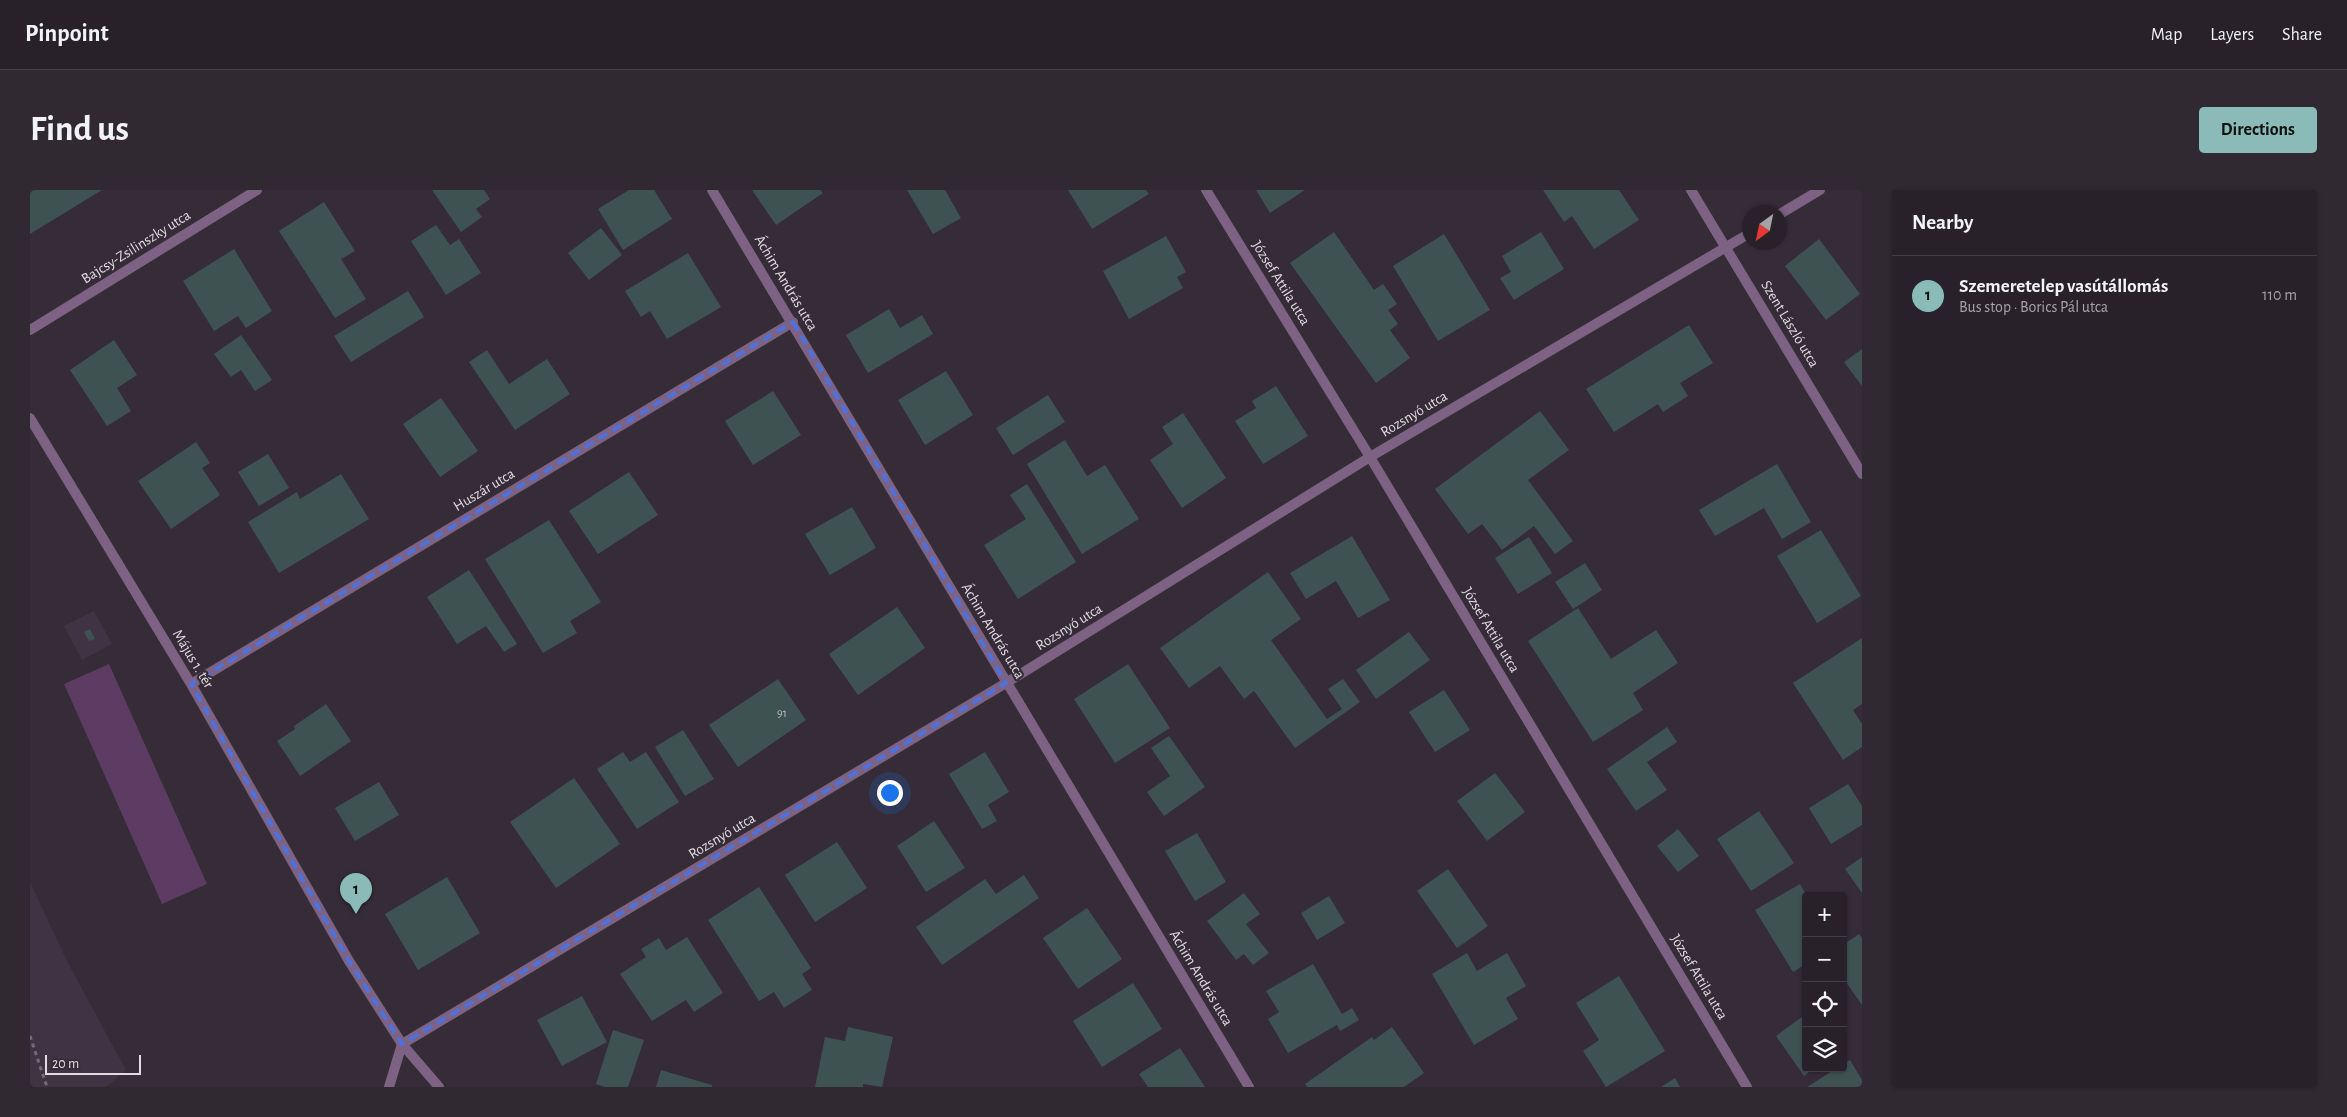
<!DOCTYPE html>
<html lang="en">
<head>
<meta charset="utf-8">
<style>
	:root { --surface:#282129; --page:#302931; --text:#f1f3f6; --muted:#a5a3a8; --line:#443e46; --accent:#8bbbb9 }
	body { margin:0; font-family:"Alegreya Sans",sans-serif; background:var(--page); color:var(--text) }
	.controls { position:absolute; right:15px; bottom:15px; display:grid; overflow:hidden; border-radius:5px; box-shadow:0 1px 4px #0004 }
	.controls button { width:45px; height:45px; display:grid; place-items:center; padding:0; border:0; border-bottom:1px solid var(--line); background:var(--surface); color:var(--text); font:25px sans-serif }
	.compass { position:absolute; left:1712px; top:15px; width:45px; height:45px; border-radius:50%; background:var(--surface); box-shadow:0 1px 4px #0004; rotate:213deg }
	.scale { position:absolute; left:15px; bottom:12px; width:96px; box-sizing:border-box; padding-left:5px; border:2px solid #e1dbe3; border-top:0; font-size:14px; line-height:18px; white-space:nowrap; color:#e1dbe3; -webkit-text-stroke:4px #352c37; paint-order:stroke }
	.you { position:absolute; left:859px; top:602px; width:18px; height:18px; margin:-12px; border:4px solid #fff; border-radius:50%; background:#1a73e8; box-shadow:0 0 0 8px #1a73e833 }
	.badge { display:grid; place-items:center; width:32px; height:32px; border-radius:50%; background:var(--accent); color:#111; font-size:16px; font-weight:700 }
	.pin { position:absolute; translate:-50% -41px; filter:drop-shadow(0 1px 2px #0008) }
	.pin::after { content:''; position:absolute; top:26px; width:18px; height:15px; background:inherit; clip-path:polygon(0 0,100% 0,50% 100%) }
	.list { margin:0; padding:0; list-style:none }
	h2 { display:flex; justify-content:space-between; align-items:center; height:65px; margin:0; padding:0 20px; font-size:21px }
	h2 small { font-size:16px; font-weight:400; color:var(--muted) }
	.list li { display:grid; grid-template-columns:32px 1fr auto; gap:15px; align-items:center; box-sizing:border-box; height:80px; padding:0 20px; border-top:1px solid var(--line) }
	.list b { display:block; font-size:19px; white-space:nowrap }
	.list p { margin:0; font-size:16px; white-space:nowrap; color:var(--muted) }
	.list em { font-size:16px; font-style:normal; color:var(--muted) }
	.icon { flex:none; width:28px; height:28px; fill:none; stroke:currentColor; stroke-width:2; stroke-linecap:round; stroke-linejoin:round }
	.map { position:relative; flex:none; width:1832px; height:897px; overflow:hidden; border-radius:5px }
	header { display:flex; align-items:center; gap:30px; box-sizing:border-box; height:70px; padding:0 25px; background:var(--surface); border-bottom:1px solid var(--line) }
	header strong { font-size:24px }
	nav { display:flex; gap:28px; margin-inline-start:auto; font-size:18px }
	.intro { display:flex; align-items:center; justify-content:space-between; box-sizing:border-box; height:120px; padding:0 30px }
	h1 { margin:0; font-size:35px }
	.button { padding:12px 22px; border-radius:5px; background:var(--accent); color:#111; font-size:18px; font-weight:700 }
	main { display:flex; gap:30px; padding:0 30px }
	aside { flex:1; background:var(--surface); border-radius:5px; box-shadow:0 1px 4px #0004 }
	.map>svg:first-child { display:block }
	.built { fill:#403343 }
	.green { fill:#5c3c62 }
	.building { fill:#3f5252 }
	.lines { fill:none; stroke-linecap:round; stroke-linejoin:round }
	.path { stroke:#736b75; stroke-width:3; stroke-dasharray:4 4; stroke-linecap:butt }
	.street { stroke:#7e6283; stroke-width:10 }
	.marked { fill:none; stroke:#4e71db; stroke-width:4; stroke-dasharray:10 6; stroke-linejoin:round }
	.labels { text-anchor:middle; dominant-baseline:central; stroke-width:4.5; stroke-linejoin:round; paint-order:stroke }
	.number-label { font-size:12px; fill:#b8b9bf }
	.street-label { font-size:15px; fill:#e1dbe3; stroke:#352c37 }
</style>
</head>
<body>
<header>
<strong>Pinpoint</strong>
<nav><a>Map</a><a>Layers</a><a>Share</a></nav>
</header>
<div class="intro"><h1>Find us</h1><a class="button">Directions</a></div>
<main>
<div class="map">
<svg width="1832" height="897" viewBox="0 0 1832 897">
	<rect width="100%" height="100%" fill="#352c37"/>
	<path class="built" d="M64,421L82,454L52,470L34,436Z
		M0,692L38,773L96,880L76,897H0Z"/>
	<path class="green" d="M79,474L177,694L132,714L34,494Z"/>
	<path class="building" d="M0,0H72L0,44Z
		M402,0H454L460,9L446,19L452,27L431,42Z
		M599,0H624L642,29L593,60L568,19Z
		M722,0H790L793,3L746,35Z
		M877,0H915L931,28L903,44Z
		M1038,0H1116L1119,4L1062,39Z
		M1226,0H1275L1240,23Z
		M1513,0H1589L1609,30L1564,59L1542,26L1534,32Z
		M294,12L325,61L311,69L336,109L305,128L249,41Z
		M406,35L420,55L429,49L451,83L416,105L381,51Z
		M571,38L592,65L559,90L538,63Z
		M1304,42L1344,100L1353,94L1367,114L1358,120L1368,134L1360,140L1380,168L1346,193L1260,73Z
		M1511,42L1534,79L1484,110L1470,88L1481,82L1472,66Z
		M1414,44L1460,120L1408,151L1363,76Z
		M1136,46L1156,82L1147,87L1153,98L1099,129L1073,81Z
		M1789,49L1830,104L1796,130L1755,76Z
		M204,59L242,121L216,138L208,126L184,141L153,91Z
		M658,63L691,117L637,149L620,121L611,127L595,101Z
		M378,101L394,127L321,172L304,146Z
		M859,119L870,138L892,125L903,144L838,183L816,145Z
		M1659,135L1683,173L1650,193L1658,206L1633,222L1628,214L1584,242L1556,199Z
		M211,145L242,190L225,201L211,180L201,187L184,164Z
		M84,150L107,185L87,198L101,221L77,236L40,180Z
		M1832,159V196L1814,172Z
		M457,160L479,194L517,169L540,204L485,240L439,172Z
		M916,181L943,225L895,255L868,210Z
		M1246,196L1278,246L1233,274L1205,231L1226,218L1222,211Z
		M743,201L771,245L723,275L695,231Z
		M1018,205L1035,232L983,265L966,238Z
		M411,208L448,261L410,287L373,234Z
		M1510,221L1539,260L1498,290L1543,351L1525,364L1504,336L1472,360L1452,334L1438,344L1405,299Z
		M1153,223L1196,288L1152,318L1120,270L1143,254L1132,237Z
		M1035,250L1057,286L1075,275L1109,329L1052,364L997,274Z
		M166,252L180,273L172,278L190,305L141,339L108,291Z
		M238,264L259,298L229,316L208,282Z
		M1747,274L1781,332L1752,349L1734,318L1685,346L1669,320Z
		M599,282L628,325L568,364L539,321Z
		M311,284L339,329L249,383L218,332L267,302L270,309Z
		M997,294L1046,372L988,409L954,355L996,329L980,305Z
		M822,317L846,358L800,385L775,344Z
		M519,330L571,412L540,431L547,443L513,463L455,369Z
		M1791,340L1831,406L1787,433L1747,366Z
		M1322,346L1360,410L1328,428L1306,391L1276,409L1260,383Z
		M1499,347L1522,383L1488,404L1465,368Z
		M1555,373L1572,400L1543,419L1525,392Z
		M439,380L487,454L474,462L456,436L427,454L397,407Z
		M1238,382L1271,429L1241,450L1297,529L1312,519L1298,499L1313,489L1330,512L1265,558L1224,501L1214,509L1190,476L1159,498L1130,458Z
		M867,417L895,458L828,505L799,464Z
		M1548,418L1581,469L1626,440L1648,473L1603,503L1613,520L1563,552L1498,451Z
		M60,439L65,449L59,451L54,442Z
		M1379,442L1400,470L1346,509L1326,480Z
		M1832,448V514L1823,520L1832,534V557L1813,570L1763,493Z
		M1098,474L1140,538L1085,573L1044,509Z
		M748,489L776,530L708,577L679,535Z
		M1414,500L1440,540L1405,562L1379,522Z
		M296,514L321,551L270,586L247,551L265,539L264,536Z
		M1637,537L1647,552L1617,572L1637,600L1606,621L1577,579Z
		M653,540L684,589L655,606L625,557Z
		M1139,546L1175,597L1134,626L1117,602L1140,586L1121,558Z
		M593,562L600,572L616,562L649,612L607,639L567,579Z
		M955,562L979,602L958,615L967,631L952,639L919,584Z
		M1465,583L1495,622L1457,651L1427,611Z
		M544,588L590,654L526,698L480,632Z
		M349,592L369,625L325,651L305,618Z
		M1818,594L1832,616V635L1801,654L1779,618Z
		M1729,621L1764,673L1721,701L1687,649Z
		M904,631L935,678L896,702L867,656Z
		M1648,639L1669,666L1648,682L1627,656Z
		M1167,643L1196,692L1165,711L1135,661Z
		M807,652L837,698L785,732L755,685Z
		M1832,667V703L1815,679Z
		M1418,679L1458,736L1427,758L1387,701Z
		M994,685L1009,708L912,775L886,737L955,689L966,704Z
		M417,687L450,743L388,780L355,724Z
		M1770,694L1777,706L1776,774L1763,782L1725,720Z
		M729,697L781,778L772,784L782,800L754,818L744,802L729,811L678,730Z
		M1214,703L1230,724L1216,734L1239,763L1223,775L1214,764L1206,770L1177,731Z
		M1299,706L1315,733L1287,750L1271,723Z
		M1057,718L1092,769L1048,799L1013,748Z
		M1829,744L1832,748V815L1813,788V755Z
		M657,747L693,803L664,822L656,810L622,831L590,784L616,767L611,759L629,748L636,760Z
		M1437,763L1447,781L1477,763L1496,796L1476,808L1488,829L1444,855L1402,784Z
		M1283,774L1312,824L1322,818L1329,830L1310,841L1307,835L1258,863L1238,829L1249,822L1236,801Z
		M1589,786L1635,861L1576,897L1553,861L1569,850L1546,813Z
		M1103,793L1132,839L1072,877L1043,831Z
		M552,806L577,852L532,876L507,830Z
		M1776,824V878H1784L1774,886L1746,846Z
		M818,837L863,847L852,897L833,894V897H785L795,847L815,851Z
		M1362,837L1394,883L1374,897H1277L1275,894L1342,847L1344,850Z
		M583,840L614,850L598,897H575L566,894Z
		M1150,858L1175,897H1118L1109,884Z
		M1820,870L1832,890V897H1777L1807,878H1813V874Z
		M631,880L682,895V897H626Z
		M1645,888L1650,897H1631Z"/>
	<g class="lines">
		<path class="path" d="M0,846L17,897"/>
		<path class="street" d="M682,0L1219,897
			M1176,0L1340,267L1717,897
			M1661,0L1832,284
			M1750,24L1790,0
			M0,140L227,0
			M0,228L161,494L319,771L372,854L409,897
			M161,494L763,132
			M372,854L976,493L1340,267L1720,43
			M359,897L372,854"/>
	</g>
	<path class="marked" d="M763,132L976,493L372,854L319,771L161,494Z"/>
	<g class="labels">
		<g class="number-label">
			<text x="752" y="523">91</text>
		</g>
		<g class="street-label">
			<text transform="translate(106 57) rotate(-32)">Bajcsy-Zsilinszky utca</text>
			<text transform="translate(756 93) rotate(59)">Áchim András utca</text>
			<text transform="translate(1251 93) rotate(58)">József Attila utca</text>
			<text transform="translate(1760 134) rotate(59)">Szent László utca</text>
			<text transform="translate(1384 224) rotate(-31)">Rozsnyó utca</text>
			<text transform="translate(454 300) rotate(-31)">Huszár utca</text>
			<text transform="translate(1039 437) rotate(-32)">Rozsnyó utca</text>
			<text transform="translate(1461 440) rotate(59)">József Attila utca</text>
			<text transform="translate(963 441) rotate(59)">Áchim András utca</text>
			<text transform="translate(163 469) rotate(59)">Május 1. tér</text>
			<text transform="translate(692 646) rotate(-31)">Rozsnyó utca</text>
			<text transform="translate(1669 787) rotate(59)">József Attila utca</text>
			<text transform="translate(1171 788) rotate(59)">Áchim András utca</text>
		</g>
	</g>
</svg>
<div class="controls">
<button>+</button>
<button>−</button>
<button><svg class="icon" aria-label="locate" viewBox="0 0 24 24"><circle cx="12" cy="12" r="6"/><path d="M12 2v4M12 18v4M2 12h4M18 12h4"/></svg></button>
<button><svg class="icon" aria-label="layers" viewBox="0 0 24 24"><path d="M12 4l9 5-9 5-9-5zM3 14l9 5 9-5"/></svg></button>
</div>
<svg class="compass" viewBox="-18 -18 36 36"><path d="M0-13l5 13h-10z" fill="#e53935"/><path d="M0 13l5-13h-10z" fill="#a5a3a8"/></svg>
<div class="scale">20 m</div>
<div class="you"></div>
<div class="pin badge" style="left:326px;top:724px">1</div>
</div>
<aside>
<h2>Nearby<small></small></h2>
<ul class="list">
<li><span class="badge">1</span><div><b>Szemeretelep vasútállomás</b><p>Bus stop · Borics Pál utca</p></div><em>110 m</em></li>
</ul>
</aside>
</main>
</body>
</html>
